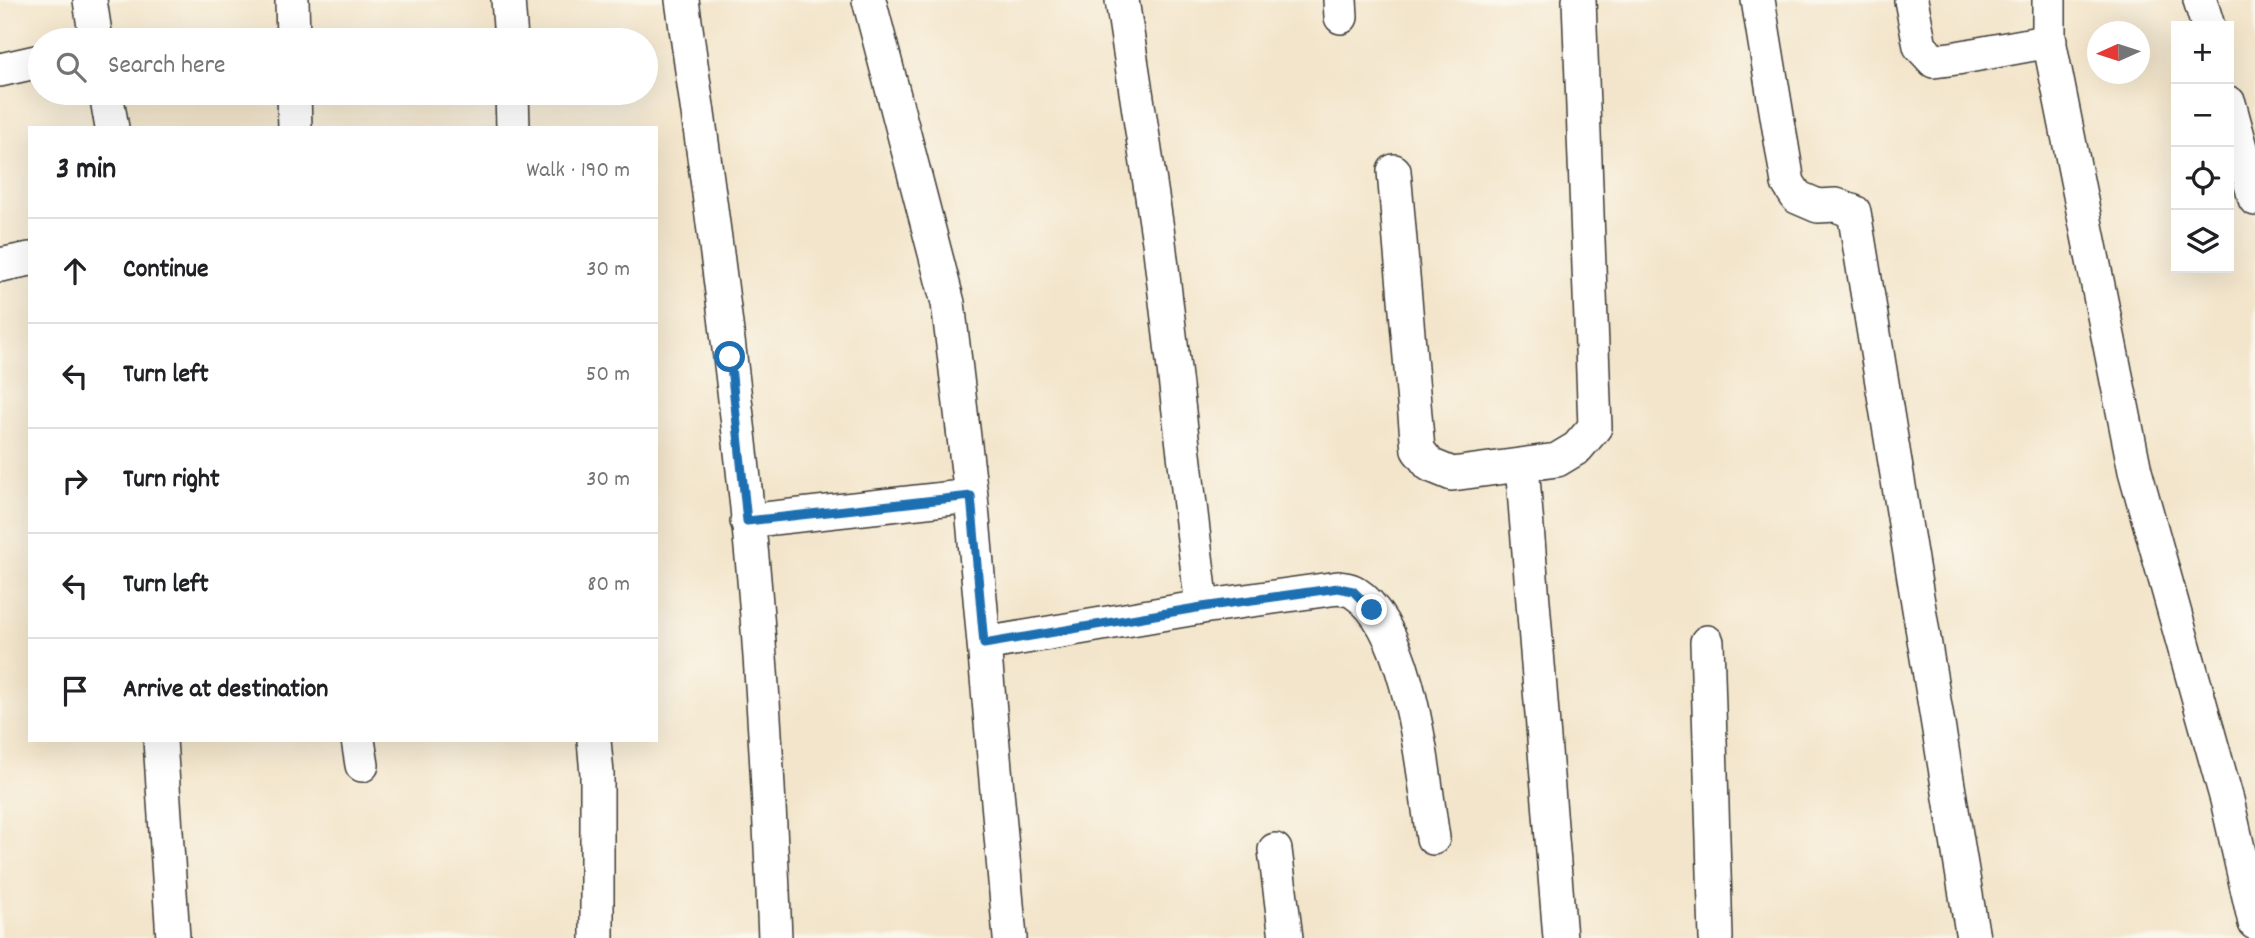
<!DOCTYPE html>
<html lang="en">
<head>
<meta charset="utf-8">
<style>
	:root { --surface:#fff; --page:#f2f2f2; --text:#202124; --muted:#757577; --line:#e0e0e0 }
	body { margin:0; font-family:Dekko,sans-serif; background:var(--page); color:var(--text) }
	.controls { position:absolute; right:21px; top:21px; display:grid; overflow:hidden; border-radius:0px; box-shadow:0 7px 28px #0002 }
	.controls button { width:63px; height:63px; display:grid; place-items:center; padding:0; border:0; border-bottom:2px solid var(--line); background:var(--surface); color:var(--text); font:35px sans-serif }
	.compass { position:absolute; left:2087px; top:21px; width:63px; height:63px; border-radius:50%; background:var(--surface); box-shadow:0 7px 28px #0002; rotate:267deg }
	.stop { position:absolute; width:21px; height:21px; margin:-16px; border:5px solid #1f6fb2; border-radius:50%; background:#fff }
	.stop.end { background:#1f6fb2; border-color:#fff; box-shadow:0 2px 7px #0008 }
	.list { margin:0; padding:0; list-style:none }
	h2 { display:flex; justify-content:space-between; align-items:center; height:91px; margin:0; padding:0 28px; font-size:30px }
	h2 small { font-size:23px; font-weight:400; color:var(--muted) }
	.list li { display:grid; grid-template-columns:46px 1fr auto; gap:21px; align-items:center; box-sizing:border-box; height:105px; padding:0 28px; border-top:2px solid var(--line) }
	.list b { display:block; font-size:26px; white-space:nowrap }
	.list em { font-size:23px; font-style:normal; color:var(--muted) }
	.icon { flex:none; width:38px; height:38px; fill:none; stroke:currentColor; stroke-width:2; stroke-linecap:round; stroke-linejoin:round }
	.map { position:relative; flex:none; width:2255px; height:938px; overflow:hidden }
	.search { position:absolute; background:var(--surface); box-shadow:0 7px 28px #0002; left:28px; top:28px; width:630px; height:77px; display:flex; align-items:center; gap:18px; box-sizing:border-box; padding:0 24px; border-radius:38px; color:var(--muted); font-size:26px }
	.panel { position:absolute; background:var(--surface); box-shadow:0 7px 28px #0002; left:28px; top:126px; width:630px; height:616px; border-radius:0px }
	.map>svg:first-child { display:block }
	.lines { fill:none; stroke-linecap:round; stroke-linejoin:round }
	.street-casing { stroke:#3c3a36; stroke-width:36 }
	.street { stroke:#fff; stroke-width:33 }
	.route { stroke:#1f6fb2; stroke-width:9 }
</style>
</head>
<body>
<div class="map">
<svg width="2255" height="938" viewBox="0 0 2255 938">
	<rect width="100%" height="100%" fill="#fbf7ec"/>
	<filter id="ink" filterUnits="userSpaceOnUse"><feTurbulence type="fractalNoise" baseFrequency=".0143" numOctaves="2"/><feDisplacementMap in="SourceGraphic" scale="14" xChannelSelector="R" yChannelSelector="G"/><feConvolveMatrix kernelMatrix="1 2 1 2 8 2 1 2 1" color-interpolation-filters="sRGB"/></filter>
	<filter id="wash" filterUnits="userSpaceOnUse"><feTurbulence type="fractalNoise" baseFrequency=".00686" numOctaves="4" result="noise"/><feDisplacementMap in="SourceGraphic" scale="28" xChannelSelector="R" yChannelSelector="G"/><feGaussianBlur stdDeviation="1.57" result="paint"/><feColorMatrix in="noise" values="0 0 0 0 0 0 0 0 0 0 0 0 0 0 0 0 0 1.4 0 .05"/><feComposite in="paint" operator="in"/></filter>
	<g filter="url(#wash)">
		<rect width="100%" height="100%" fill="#f3e5cb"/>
	</g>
	<g filter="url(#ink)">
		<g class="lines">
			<g class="street-casing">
				<path id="street" d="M90,0L96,40
					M292,0L293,40
					M508,0L511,40
					M682,0C709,189 735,378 753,568C764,691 770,815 775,938
					M869,0L948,303L971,496L1010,938
					M1122,0L1159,242L1202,607
					M1340,0L1341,17
					M1758,0L1788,183L1797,197L1818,206L1836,205L1854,212L1973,938
					M1911,0L1920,46L1934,61L1957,58L2050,41
					M2049,0V40L2135,471L2227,800L2255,923
					M2200,0L2208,26
					M0,70L40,61
					M106,93L112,128
					M294,93L295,128
					M512,93L513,128
					M2229,103L2255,199
					M1394,171L1418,450L1430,465L1452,474L1557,460L1577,448L1595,427L1579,0
					M0,265L30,259
					M1522,465L1560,938
					M747,521L971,496
					M1707,642L1716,938
					M984,644L1202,607L1338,588C1343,589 1350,589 1354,592C1412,628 1423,775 1433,838
					M160,740L173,938
					M358,740L362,765
					M594,740L597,774V938
					M1275,850L1286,938"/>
			</g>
			<use href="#street" class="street"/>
		</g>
	</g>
	<g class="lines" filter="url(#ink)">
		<path class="route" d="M730,357L747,521L971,496L984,644L1202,607L1338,588L1353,591L1372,610"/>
	</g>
</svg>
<div class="controls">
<button>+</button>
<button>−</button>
<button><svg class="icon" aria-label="locate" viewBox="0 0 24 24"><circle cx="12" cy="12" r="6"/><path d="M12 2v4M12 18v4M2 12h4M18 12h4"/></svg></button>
<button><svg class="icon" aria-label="layers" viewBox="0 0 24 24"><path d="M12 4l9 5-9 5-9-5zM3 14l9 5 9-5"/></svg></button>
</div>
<svg class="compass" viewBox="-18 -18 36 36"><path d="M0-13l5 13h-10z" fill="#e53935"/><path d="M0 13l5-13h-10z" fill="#757577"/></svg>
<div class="stop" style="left:730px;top:357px"></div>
<div class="stop end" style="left:1372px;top:610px"></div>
<div class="search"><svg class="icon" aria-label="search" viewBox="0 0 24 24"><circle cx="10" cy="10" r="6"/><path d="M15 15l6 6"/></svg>Search here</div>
<section class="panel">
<h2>3 min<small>Walk · 190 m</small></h2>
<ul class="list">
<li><svg class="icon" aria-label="ahead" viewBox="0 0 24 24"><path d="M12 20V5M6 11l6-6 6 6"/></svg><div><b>Continue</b></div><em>30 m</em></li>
<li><svg class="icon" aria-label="left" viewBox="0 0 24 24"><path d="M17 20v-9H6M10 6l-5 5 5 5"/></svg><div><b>Turn left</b></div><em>50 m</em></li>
<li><svg class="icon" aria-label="right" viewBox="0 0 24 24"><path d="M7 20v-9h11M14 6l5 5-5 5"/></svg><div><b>Turn right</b></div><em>30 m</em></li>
<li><svg class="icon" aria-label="left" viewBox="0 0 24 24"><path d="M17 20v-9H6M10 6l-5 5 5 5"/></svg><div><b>Turn left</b></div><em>80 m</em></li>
<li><svg class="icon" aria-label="arrive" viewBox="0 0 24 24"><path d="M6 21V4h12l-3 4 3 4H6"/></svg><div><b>Arrive at destination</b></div></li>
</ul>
</section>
</div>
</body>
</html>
